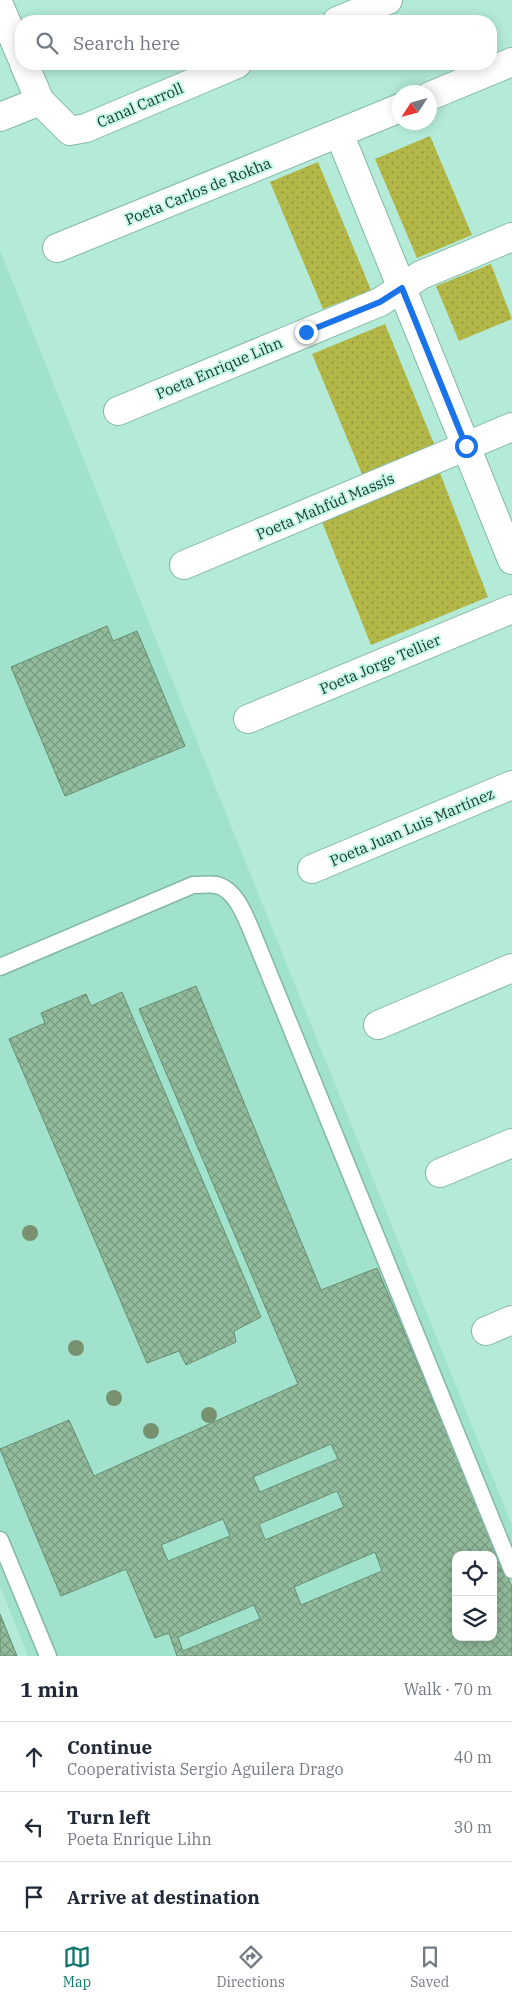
<!DOCTYPE html>
<html lang="en">
<head>
<meta charset="utf-8">
<style>
	:root { --surface:#fff; --page:#f2f2f3; --text:#1f2937; --muted:#747a83; --line:#e0e1e3; --accent:#0f766e }
	body { margin:0; font-family:"IBM Plex Serif",serif; background:var(--page); color:var(--text) }
	.controls { position:absolute; right:15px; bottom:15px; display:grid; overflow:hidden; border-radius:10px; box-shadow:0 2px 12px #0003 }
	.controls button { width:45px; height:45px; display:grid; place-items:center; padding:0; border:0; border-bottom:1px solid var(--line); background:var(--surface); color:var(--text); font:25px sans-serif }
	.compass { position:absolute; left:392px; top:85px; width:45px; height:45px; border-radius:50%; background:var(--surface); box-shadow:0 2px 12px #0003; rotate:234deg }
	.stop { position:absolute; width:15px; height:15px; margin:-11px; border:4px solid #1a73e8; border-radius:50%; background:#fff }
	.stop.end { background:#1a73e8; border-color:#fff; box-shadow:0 1px 5px #0008 }
	.list { margin:0; padding:0; list-style:none }
	h2 { display:flex; justify-content:space-between; align-items:center; height:65px; margin:0; padding:0 20px; font-size:21px }
	h2 small { font-size:16px; font-weight:400; color:var(--muted) }
	.list li { display:grid; grid-template-columns:32px 1fr auto; gap:15px; align-items:center; box-sizing:border-box; height:70px; padding:0 20px; border-top:1px solid var(--line) }
	.list b { display:block; font-size:19px; white-space:nowrap }
	.list p { margin:0; font-size:16px; white-space:nowrap; color:var(--muted) }
	.list em { font-size:16px; font-style:normal; color:var(--muted) }
	.icon { flex:none; width:28px; height:28px; fill:none; stroke:currentColor; stroke-width:2; stroke-linecap:round; stroke-linejoin:round }
	.map { position:relative; flex:none; width:512px; height:1656px; overflow:hidden }
	.search { position:absolute; background:var(--surface); box-shadow:0 2px 12px #0003; left:15px; right:15px; top:15px; height:55px; display:flex; align-items:center; gap:12px; box-sizing:border-box; padding:0 18px; border-radius:20px; color:var(--muted); font-size:19px }
	.sheet { height:275px; background:var(--surface) }
	nav { display:flex; justify-content:space-around; align-items:center; box-sizing:border-box; height:70px; border-top:1px solid var(--line); background:var(--surface); font-size:14px; color:var(--muted) }
	nav a { display:grid; justify-items:center; gap:2px }
	nav .on { color:var(--accent) }
	.map>svg:first-child { display:block }
	.built { fill:#a1e2cc; fill-rule:evenodd }
	.grass { fill:url(#grass-dots) }
	.building { fill:url(#building-cross-hatch); stroke:#678f71; fill-rule:evenodd }
	.lines { fill:none; stroke-linecap:round; stroke-linejoin:round }
	.lane-casing { stroke:#82b8a6; stroke-width:19 }
	.street-casing { stroke:#82b8a6; stroke-width:30 }
	.lane { stroke:#fff; stroke-width:16 }
	.street { stroke:#fff; stroke-width:28 }
	.tree { fill:#789270 }
	.route { stroke:#1a73e8; stroke-width:6 }
	.labels { text-anchor:middle; dominant-baseline:central; stroke-width:4; stroke-linejoin:round; paint-order:stroke }
	.street-label { font-size:15px; fill:#1e342d; stroke:#c1f9e5 }
</style>
</head>
<body>
<div class="map">
<svg width="512" height="1656" viewBox="0 0 512 1656">
	<defs>
		<pattern id="grass-dots" width="8" height="8" patternUnits="userSpaceOnUse" patternTransform="scale(1.25)"><rect width="8" height="8" fill="#b3b747"/><path d="M2 2h.1M6 6h.1" fill="none" stroke="#91963c" stroke-width="1.8" stroke-linecap="round"/></pattern>
		<pattern id="building-cross-hatch" width="8" height="8" patternUnits="userSpaceOnUse" patternTransform="scale(1.25)"><rect width="8" height="8" fill="#93bc9c"/><path d="M0 0l8 8M0 8l8-8" fill="none" stroke="#779a80"/></pattern>
	</defs>
	<rect width="100%" height="100%" fill="#b4ebd8"/>
	<path class="built" d="M0,251L512,1525V1656H28L0,1587ZM456,1555H493V1637H456Z"/>
	<path class="grass" d="M430,136L472,235L417,258L375,159Z
		M318,162L371,290L323,309L270,182Z
		M491,264L512,319L459,341L436,286Z
		M385,324L434,444L362,474L312,354Z
		M440,473L488,597L371,645L322,522Z"/>
	<path class="building" d="M107,626L113,641L137,631L185,746L65,796L11,667Z
		M196,986L321,1290L377,1268L512,1587V1656H177L169,1633L155,1638L126,1569L61,1596L0,1449L69,1420L94,1476L298,1384L139,1009ZM331,1444L338,1459L260,1492L253,1477ZM337,1491L344,1507L265,1540L259,1524ZM223,1519L230,1536L168,1561L161,1545ZM375,1552L382,1571L301,1605L294,1587ZM456,1555H493V1637H456ZM254,1605L260,1619L183,1651L178,1637Z
		M122,992L261,1317L234,1331L236,1342L186,1365L179,1351L147,1363L9,1039L45,1023L41,1013L86,994L91,1006Z
		M0,1614L17,1656H0Z"/>
	<g class="lines">
		<g class="lane-casing">
			<path id="lane" d="M0,967L193,885C201,885 210,884 217,885C236,890 245,916 252,932L512,1570
				M0,1540L48,1656"/>
		</g>
		<g class="street-casing">
			<path id="street" d="M0,7L21,56
				M337,21L388,0
				M24,64L40,101L70,131L86,128L237,64
				M430,96L512,62
				M0,117L40,101
				M339,133L512,560
				M57,248L400,108
				M118,411L380,302L421,275L512,237
				M184,565L512,427
				M248,719L512,609
				M312,869L512,785
				M378,1025L512,968
				M440,1173L512,1143
				M486,1331L512,1320"/>
		</g>
		<use href="#lane" class="lane"/>
		<use href="#street" class="street"/>
	</g>
	<g class="tree">
		<circle cx="30" cy="1233" r="8"/>
		<circle cx="76" cy="1348" r="8"/>
		<circle cx="114" cy="1398" r="8"/>
		<circle cx="209" cy="1415" r="8"/>
		<circle cx="151" cy="1431" r="8"/>
	</g>
	<g class="lines">
		<path class="route" d="M306,332L380,302L402,288L466,446"/>
	</g>
	<g class="labels">
		<g class="street-label">
			<text transform="translate(140 105) rotate(-23)">Canal Carroll</text>
			<text transform="translate(198 191) rotate(-22)">Poeta Carlos de Rokha</text>
			<text transform="translate(219 368) rotate(-23)">Poeta Enrique Lihn</text>
			<text transform="translate(325 506) rotate(-23)">Poeta Mahfúd Massís</text>
			<text transform="translate(380 664) rotate(-23)">Poeta Jorge Tellier</text>
			<text transform="translate(412 827) rotate(-23)">Poeta Juan Luis Martínez</text>
		</g>
	</g>
</svg>
<div class="controls">
<button><svg class="icon" aria-label="locate" viewBox="0 0 24 24"><circle cx="12" cy="12" r="6"/><path d="M12 2v4M12 18v4M2 12h4M18 12h4"/></svg></button>
<button><svg class="icon" aria-label="layers" viewBox="0 0 24 24"><path d="M12 4l9 5-9 5-9-5zM3 14l9 5 9-5"/></svg></button>
</div>
<svg class="compass" viewBox="-18 -18 36 36"><path d="M0-13l5 13h-10z" fill="#e53935"/><path d="M0 13l5-13h-10z" fill="#747a83"/></svg>
<div class="stop" style="left:466px;top:446px"></div>
<div class="stop end" style="left:306px;top:332px"></div>
<div class="search"><svg class="icon" aria-label="search" viewBox="0 0 24 24"><circle cx="10" cy="10" r="6"/><path d="M15 15l6 6"/></svg>Search here</div>
</div>
<section class="sheet">
<h2>1 min<small>Walk · 70 m</small></h2>
<ul class="list">
<li><svg class="icon" aria-label="ahead" viewBox="0 0 24 24"><path d="M12 20V5M6 11l6-6 6 6"/></svg><div><b>Continue</b><p>Cooperativista Sergio Aguilera Drago</p></div><em>40 m</em></li>
<li><svg class="icon" aria-label="left" viewBox="0 0 24 24"><path d="M17 20v-9H6M10 6l-5 5 5 5"/></svg><div><b>Turn left</b><p>Poeta Enrique Lihn</p></div><em>30 m</em></li>
<li><svg class="icon" aria-label="arrive" viewBox="0 0 24 24"><path d="M6 21V4h12l-3 4 3 4H6"/></svg><div><b>Arrive at destination</b></div></li>
</ul>
</section>
<nav>
<a class="on"><svg class="icon" aria-label="map" viewBox="0 0 24 24"><path d="M3 6l6-2 6 2 6-2v14l-6 2-6-2-6 2zM9 4v14M15 6v14"/></svg>Map</a>
<a><svg class="icon" aria-label="directions" viewBox="0 0 24 24"><path d="M12 3l9 9-9 9-9-9zM9 14v-3h6M13 9l2 2-2 2"/></svg>Directions</a>
<a><svg class="icon" aria-label="saved" viewBox="0 0 24 24"><path d="M7 4h10v16l-5-4-5 4z"/></svg>Saved</a>
</nav>
</body>
</html>
